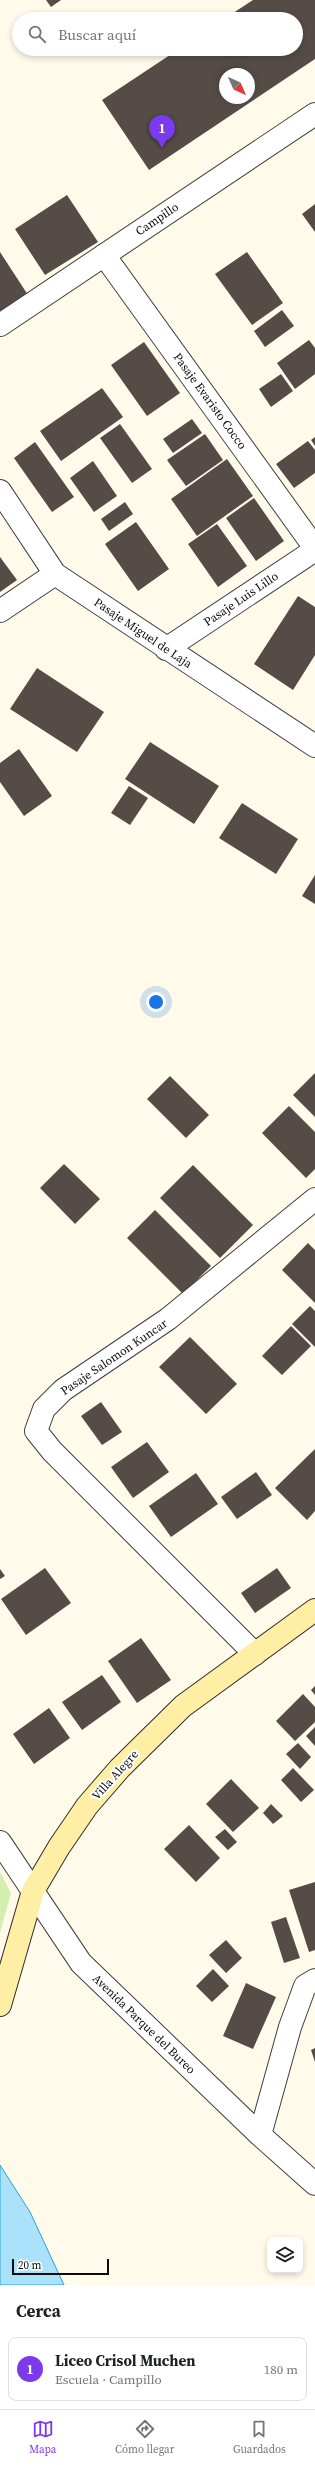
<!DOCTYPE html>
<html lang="es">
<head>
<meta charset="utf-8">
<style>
	:root { --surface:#fff; --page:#f2f2f2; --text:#202124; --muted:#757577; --line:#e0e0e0; --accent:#7c3aed }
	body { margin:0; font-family:"Source Serif 4",serif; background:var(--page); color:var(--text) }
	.controls { position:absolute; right:12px; bottom:12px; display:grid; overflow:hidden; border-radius:8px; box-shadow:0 2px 6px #0003 }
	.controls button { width:36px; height:36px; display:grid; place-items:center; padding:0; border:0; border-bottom:1px solid var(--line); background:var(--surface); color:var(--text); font:20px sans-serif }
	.compass { position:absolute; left:219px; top:68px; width:36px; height:36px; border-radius:50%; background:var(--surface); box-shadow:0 2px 6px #0003; rotate:135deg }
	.scale { position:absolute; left:12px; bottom:10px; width:97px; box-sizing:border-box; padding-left:4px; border:2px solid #0c0c0c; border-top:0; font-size:11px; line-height:14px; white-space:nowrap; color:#0c0c0c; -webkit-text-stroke:3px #fff; paint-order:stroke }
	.you { position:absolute; left:156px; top:1002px; width:14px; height:14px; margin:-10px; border:3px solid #fff; border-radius:50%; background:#1a73e8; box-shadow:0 0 0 6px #1a73e833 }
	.badge { display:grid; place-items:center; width:26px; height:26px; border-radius:50%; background:var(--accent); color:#fff; font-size:13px; font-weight:700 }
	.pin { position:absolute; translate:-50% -33px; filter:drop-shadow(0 1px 2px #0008) }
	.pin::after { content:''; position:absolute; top:21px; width:14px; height:12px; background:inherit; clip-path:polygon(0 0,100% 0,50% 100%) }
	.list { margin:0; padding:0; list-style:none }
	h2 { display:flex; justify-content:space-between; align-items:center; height:52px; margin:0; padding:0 16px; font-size:17px }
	h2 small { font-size:13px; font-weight:400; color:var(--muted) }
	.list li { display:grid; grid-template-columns:26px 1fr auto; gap:12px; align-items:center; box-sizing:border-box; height:64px; margin:0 8px 8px; padding:0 8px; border:1px solid var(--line); border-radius:8px }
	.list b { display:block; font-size:15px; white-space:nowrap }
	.list p { margin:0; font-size:13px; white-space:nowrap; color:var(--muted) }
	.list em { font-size:13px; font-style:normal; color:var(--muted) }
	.icon { flex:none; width:22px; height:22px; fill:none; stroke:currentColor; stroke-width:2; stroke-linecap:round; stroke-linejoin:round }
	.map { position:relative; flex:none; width:315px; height:2285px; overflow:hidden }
	.search { position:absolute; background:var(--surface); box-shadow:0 2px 6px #0003; left:12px; right:12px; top:12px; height:44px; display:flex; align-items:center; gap:10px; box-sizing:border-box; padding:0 14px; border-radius:22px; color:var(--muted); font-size:15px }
	.sheet { height:124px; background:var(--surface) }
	nav { display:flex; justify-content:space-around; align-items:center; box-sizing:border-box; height:56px; border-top:1px solid var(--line); background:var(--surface); font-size:11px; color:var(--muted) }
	nav a { display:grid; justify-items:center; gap:2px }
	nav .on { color:var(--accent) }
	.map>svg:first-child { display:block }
	.green { fill:#d4edb1 }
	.water { fill:#aae2fc; stroke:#2a9fd9 }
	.building { fill:#554c47; fill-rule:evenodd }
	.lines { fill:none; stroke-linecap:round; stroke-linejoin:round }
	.street-casing { stroke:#3f3f3f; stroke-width:24 }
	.secondary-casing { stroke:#2e2e2e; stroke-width:24 }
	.street { stroke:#fff; stroke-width:22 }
	.secondary { stroke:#ffefa5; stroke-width:22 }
	.labels { text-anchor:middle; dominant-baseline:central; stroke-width:4; stroke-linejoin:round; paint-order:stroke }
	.street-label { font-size:12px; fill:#0c0c0c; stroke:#fff }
</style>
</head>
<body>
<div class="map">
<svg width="315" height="2285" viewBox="0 0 315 2285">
	<rect width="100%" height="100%" fill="#fffaea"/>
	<path class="green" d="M0,1872L11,1893L0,1933Z"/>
	<path class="water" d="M0,2165L30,2212L64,2285H0Z"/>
	<path class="building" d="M46,0H61L51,7Z
		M253,0H315V59L149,170L102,100L179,49H296V19H224ZM225,74H249V98H225Z
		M67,195L98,242L45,275L15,229Z
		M315,204V232L302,214Z
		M0,252L28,295L0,313Z
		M247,252L283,303L252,325L215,274Z
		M282,310L294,326L265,347L254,331Z
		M309,340L315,348V374L295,389L277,363Z
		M144,342L180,393L147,416L111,365Z
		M281,374L293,391L271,407L259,389Z
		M102,388L123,417L61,461L40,431Z
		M192,419L202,433L173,453L163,439Z
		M120,424L152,469L132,483L100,438Z
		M205,434L223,460L186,486L167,460Z
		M315,437V446L311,440Z
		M308,441L315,450V473L294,488L276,464Z
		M35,442L74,497L52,512L14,458Z
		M227,459L253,496L197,536L171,499Z
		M93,461L117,496L94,512L70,478Z
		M254,498L284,541L256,561L226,518Z
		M125,502L133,514L109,531L101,519Z
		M136,522L169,569L138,591L105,544Z
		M217,524L247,566L218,587L188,544Z
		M0,557L17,580L0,592Z
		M298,596L315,607V655L293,690L254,664Z
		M37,668L104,712L77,752L10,709Z
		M150,742L219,786L194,824L125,779Z
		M19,749L52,796L24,816L0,782V763Z
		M129,786L148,798L130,825L111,813Z
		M242,803L298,839L276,874L219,838Z
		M315,875V904L302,896Z
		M315,1073V1117L293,1095Z
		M170,1076L209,1115L186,1138L147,1099Z
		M289,1106L315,1132V1169L306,1178L262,1133Z
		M64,1164L100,1199L75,1224L40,1188Z
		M193,1165L253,1225L220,1258L160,1198Z
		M155,1210L211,1266L183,1294L127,1238Z
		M308,1243L315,1250V1303L282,1270Z
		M310,1306L315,1311V1347L292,1324Z
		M291,1326L311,1346L282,1375L262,1356Z
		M190,1337L237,1384L206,1414L159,1367Z
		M101,1402L122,1432L102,1445L81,1416Z
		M147,1442L169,1472L133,1498L111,1467Z
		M315,1449V1511L307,1520L275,1488Z
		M256,1472L272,1495L237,1519L221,1497Z
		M196,1473L218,1504L171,1537L149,1506Z
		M45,1568L71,1603L26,1635L1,1599Z
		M277,1568L291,1588L255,1613L241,1593Z
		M0,1569L5,1576L0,1579Z
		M141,1638L171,1680L137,1703L108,1661Z
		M102,1675L121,1702L82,1730L62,1702Z
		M315,1686V1695L311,1690Z
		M303,1694L315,1707V1722L295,1741L276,1721Z
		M49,1708L70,1738L34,1764L13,1734Z
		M315,1727V1746L306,1736Z
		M298,1743L311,1757L300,1769L286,1754Z
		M293,1768L314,1790L301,1802L281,1780Z
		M231,1779L259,1808L233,1832L206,1804Z
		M271,1804L283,1816L273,1824L263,1813Z
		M189,1825L220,1858L196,1882L164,1849Z
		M225,1829L237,1842L228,1850L215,1837Z
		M315,1882V1950L309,1952L289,1890Z
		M286,1917L300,1958L284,1963L271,1922Z
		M226,1940L242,1958L226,1973L209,1955Z
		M213,1969L229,1986L212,2002L196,1986Z
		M246,1983L276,1997L253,2049L223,2036Z
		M315,2048V2062L311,2050Z"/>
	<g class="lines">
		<g class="street-casing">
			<path id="street" d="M104,255L315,548
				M0,325L315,114
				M0,491L55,574L315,746
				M0,611L55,574
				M166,649L315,550
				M255,1654L52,1451L36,1431L44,1409L63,1390L168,1319L315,1199
				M0,1842L81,1963L260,2135L315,2184
				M260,2135L290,2027L305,1986L315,1980"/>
		</g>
		<g class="secondary-casing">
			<path id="secondary" d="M0,2005L33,1891L59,1847L87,1806L120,1768L183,1706L315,1610"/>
		</g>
		<use href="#street" class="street"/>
		<use href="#secondary" class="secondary"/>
	</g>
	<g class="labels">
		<g class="street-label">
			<text transform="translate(157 219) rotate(-34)">Campillo</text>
			<text transform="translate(210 401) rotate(54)">Pasaje Evaristo Cocco</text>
			<text transform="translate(241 599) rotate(-34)">Pasaje Luis Lillo</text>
			<text transform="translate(143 633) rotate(34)">Pasaje Miguel de Laja</text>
			<text transform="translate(114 1357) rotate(-34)">Pasaje Salomon Kuncar</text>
			<text transform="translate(115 1775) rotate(-48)">Villa Alegre</text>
			<text transform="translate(144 2024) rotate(44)">Avenida Parque del Bureo</text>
		</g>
	</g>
</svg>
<div class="controls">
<button><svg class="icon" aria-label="layers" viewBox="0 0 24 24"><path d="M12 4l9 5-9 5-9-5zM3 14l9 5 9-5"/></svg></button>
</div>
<svg class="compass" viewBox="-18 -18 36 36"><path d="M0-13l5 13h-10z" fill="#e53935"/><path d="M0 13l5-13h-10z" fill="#757577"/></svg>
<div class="scale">20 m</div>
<div class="you"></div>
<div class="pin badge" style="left:162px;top:148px">1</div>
<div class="search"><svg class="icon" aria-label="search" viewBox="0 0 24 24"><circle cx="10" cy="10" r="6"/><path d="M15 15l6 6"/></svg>Buscar aquí</div>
</div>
<section class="sheet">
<h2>Cerca<small></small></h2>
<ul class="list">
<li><span class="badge">1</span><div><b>Liceo Crisol Muchen</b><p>Escuela · Campillo</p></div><em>180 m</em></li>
</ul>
</section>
<nav>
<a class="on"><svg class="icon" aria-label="map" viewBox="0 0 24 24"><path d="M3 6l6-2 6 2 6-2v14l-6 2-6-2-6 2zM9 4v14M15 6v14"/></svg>Mapa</a>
<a><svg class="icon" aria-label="directions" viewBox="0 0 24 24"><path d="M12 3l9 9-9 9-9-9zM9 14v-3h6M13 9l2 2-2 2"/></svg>Cómo llegar</a>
<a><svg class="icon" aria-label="saved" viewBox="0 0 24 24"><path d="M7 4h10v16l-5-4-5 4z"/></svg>Guardados</a>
</nav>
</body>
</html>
